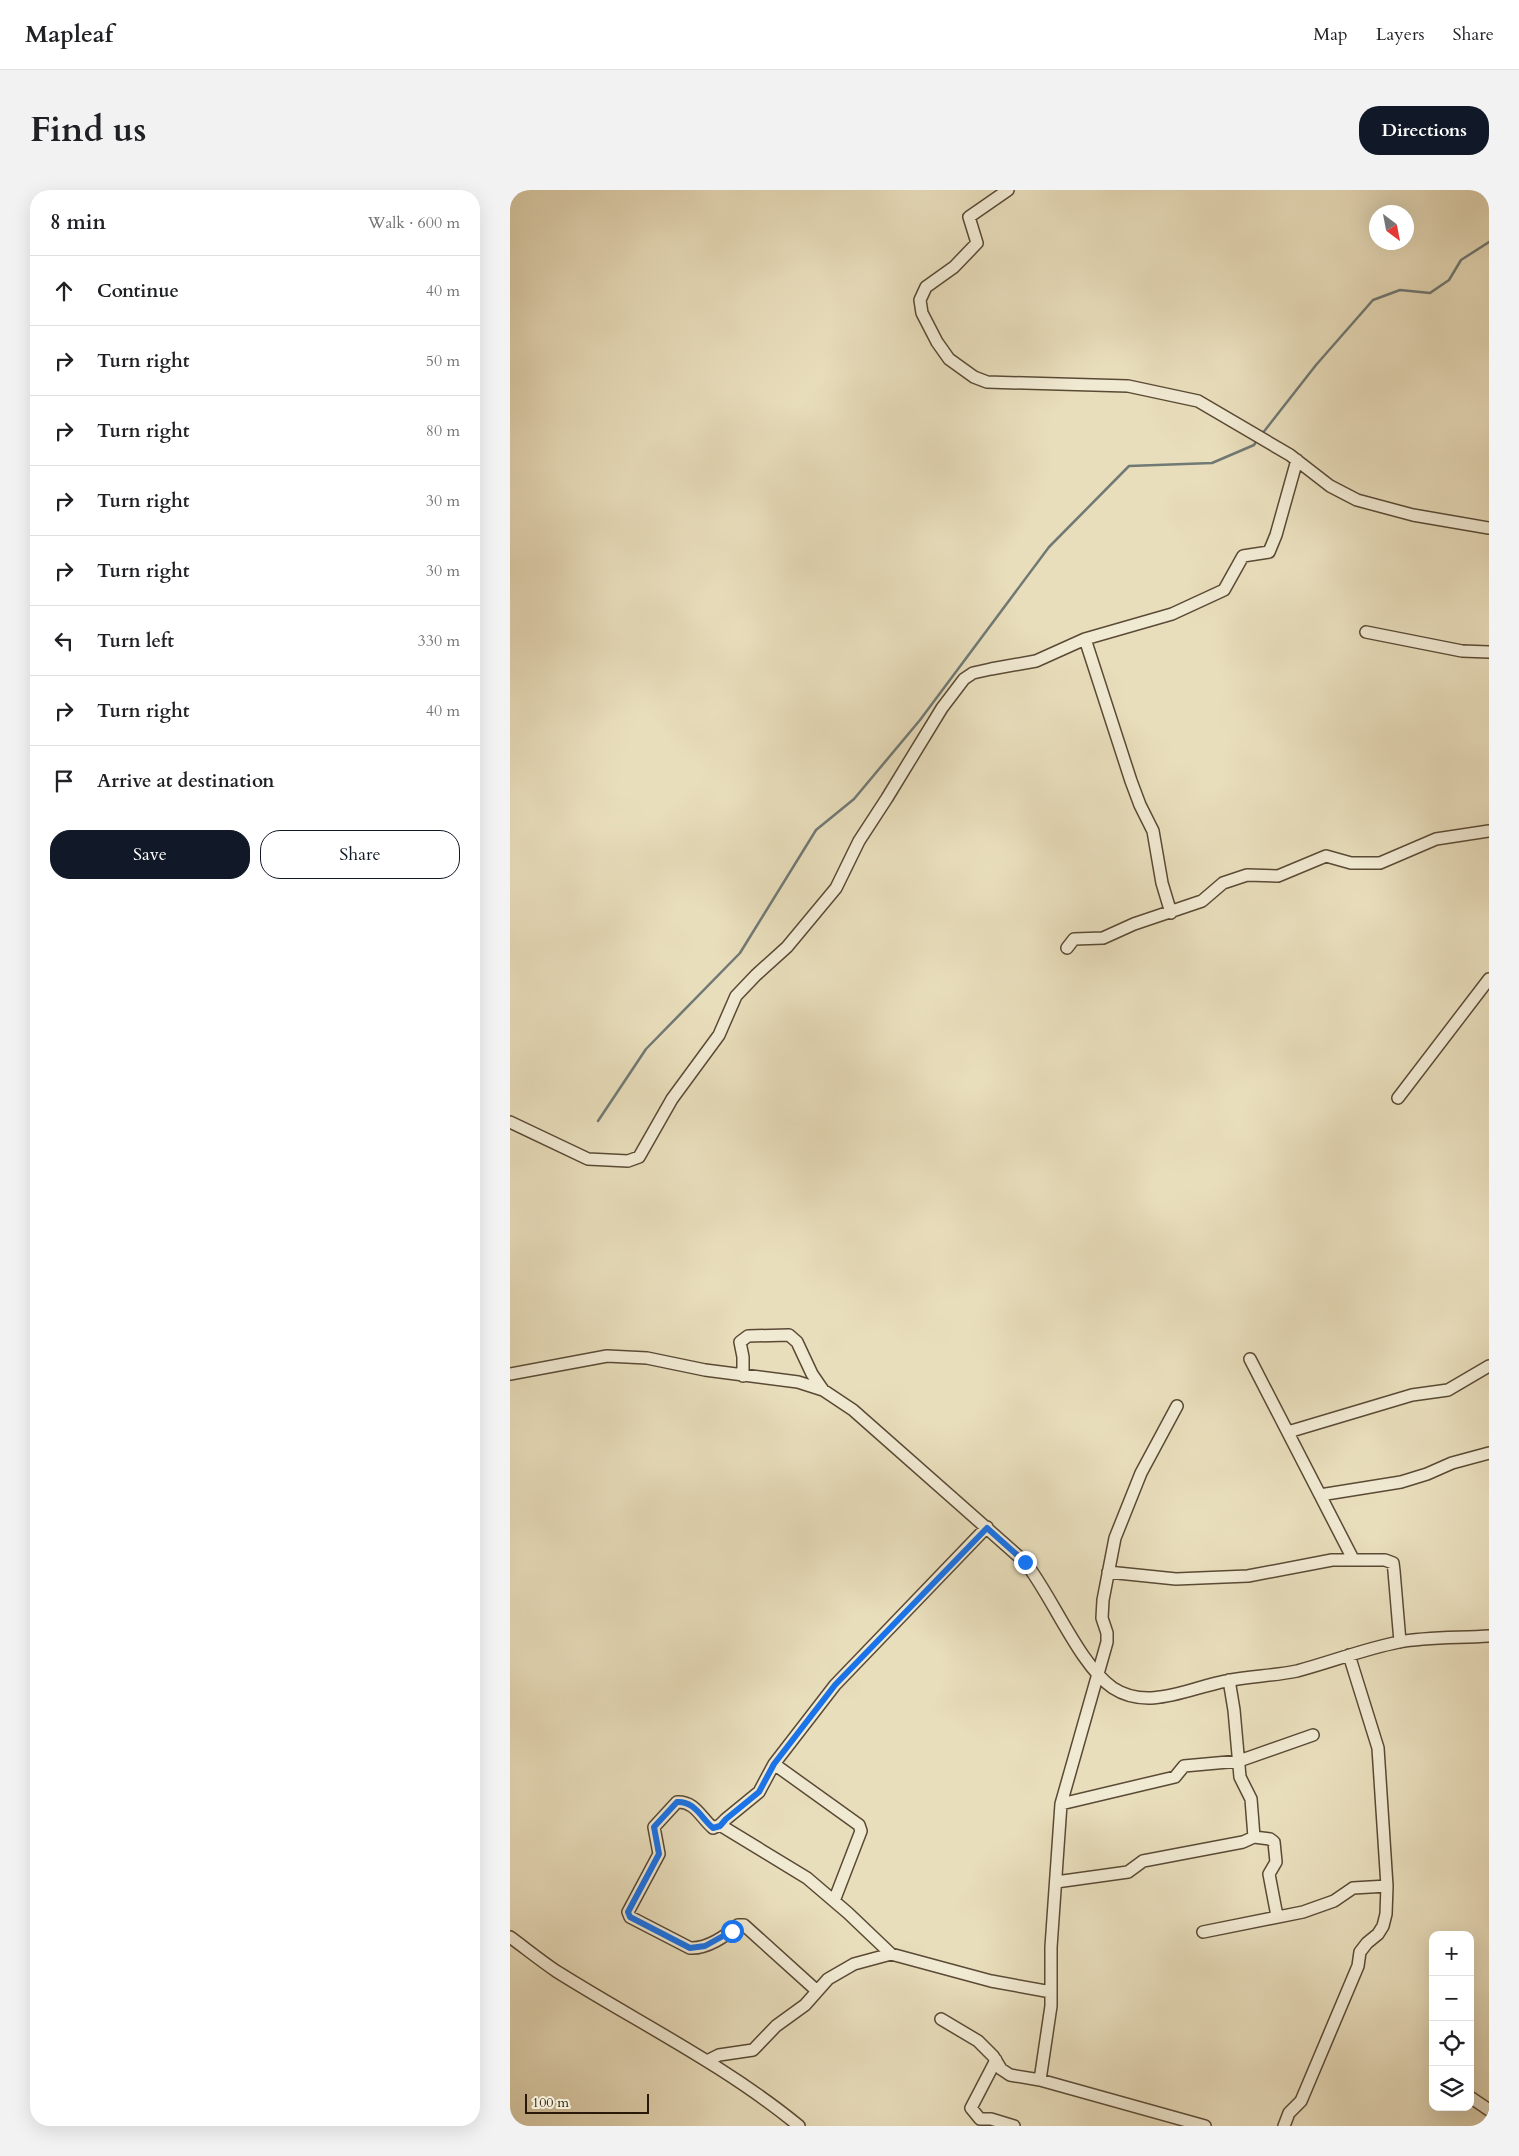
<!DOCTYPE html>
<html lang="en">
<head>
<meta charset="utf-8">
<style>
	:root { --surface:#fff; --page:#f2f2f2; --text:#202124; --muted:#757577; --line:#e0e0e0; --accent:#111827 }
	body { margin:0; font-family:Cardo,serif; background:var(--page); color:var(--text) }
	.controls { position:absolute; right:15px; bottom:15px; display:grid; overflow:hidden; border-radius:10px; box-shadow:0 5px 20px #0002 }
	.controls button { width:45px; height:45px; display:grid; place-items:center; padding:0; border:0; border-bottom:1px solid var(--line); background:var(--surface); color:var(--text); font:25px sans-serif }
	.compass { position:absolute; left:859px; top:15px; width:45px; height:45px; border-radius:50%; background:var(--surface); box-shadow:0 5px 20px #0002; rotate:148deg }
	.scale { position:absolute; left:15px; bottom:12px; width:124px; box-sizing:border-box; padding-left:5px; border:2px solid #2a1808; border-top:0; font-size:14px; line-height:18px; white-space:nowrap; color:#2a1808; -webkit-text-stroke:4px #f1ead3; paint-order:stroke }
	.stop { position:absolute; width:15px; height:15px; margin:-11px; border:4px solid #1a73e8; border-radius:50%; background:#fff }
	.stop.end { background:#1a73e8; border-color:#fff; box-shadow:0 1px 5px #0008 }
	.list { margin:0; padding:0; list-style:none }
	h2 { display:flex; justify-content:space-between; align-items:center; height:65px; margin:0; padding:0 20px; font-size:21px }
	h2 small { font-size:16px; font-weight:400; color:var(--muted) }
	.list li { display:grid; grid-template-columns:32px 1fr auto; gap:15px; align-items:center; box-sizing:border-box; height:70px; padding:0 20px; border-top:1px solid var(--line) }
	.list b { display:block; font-size:19px; white-space:nowrap }
	.list em { font-size:16px; font-style:normal; color:var(--muted) }
	.actions { display:flex; gap:10px; padding:15px 20px }
	.actions a { flex:1; padding:11px 0; border:1px solid var(--accent); border-radius:20px; text-align:center; font-size:18px; color:var(--accent) }
	.actions .main { background:var(--accent); color:#fff }
	.icon { flex:none; width:28px; height:28px; fill:none; stroke:currentColor; stroke-width:2; stroke-linecap:round; stroke-linejoin:round }
	.map { position:relative; flex:none; width:979px; height:1936px; overflow:hidden; border-radius:20px }
	header { display:flex; align-items:center; gap:30px; box-sizing:border-box; height:70px; padding:0 25px; background:var(--surface); border-bottom:1px solid var(--line) }
	header strong { font-size:24px }
	nav { display:flex; gap:28px; margin-inline-start:auto; font-size:18px }
	.intro { display:flex; align-items:center; justify-content:space-between; box-sizing:border-box; height:120px; padding:0 30px }
	h1 { margin:0; font-size:35px }
	.button { padding:12px 22px; border-radius:20px; background:var(--accent); color:#fff; font-size:18px; font-weight:700 }
	main { display:flex; gap:30px; padding:0 30px }
	aside { flex:1; background:var(--surface); border-radius:20px; box-shadow:0 5px 20px #0002 }
	.map>svg:first-child { display:block }
	.lines { fill:none; stroke-linecap:round; stroke-linejoin:round }
	.stream { stroke:#707975; stroke-width:2.5 }
	.minor-casing { stroke:#5a4a35; stroke-width:14 }
	.minor { stroke:#f1ead3; stroke-width:11 }
	.route { stroke:#1a73e8; stroke-width:6 }
</style>
</head>
<body>
<header>
<strong>Mapleaf</strong>
<nav><a>Map</a><a>Layers</a><a>Share</a></nav>
</header>
<div class="intro"><h1>Find us</h1><a class="button">Directions</a></div>
<main>
<aside>
<h2>8 min<small>Walk · 600 m</small></h2>
<ul class="list">
<li><svg class="icon" aria-label="ahead" viewBox="0 0 24 24"><path d="M12 20V5M6 11l6-6 6 6"/></svg><div><b>Continue</b></div><em>40 m</em></li>
<li><svg class="icon" aria-label="right" viewBox="0 0 24 24"><path d="M7 20v-9h11M14 6l5 5-5 5"/></svg><div><b>Turn right</b></div><em>50 m</em></li>
<li><svg class="icon" aria-label="right" viewBox="0 0 24 24"><path d="M7 20v-9h11M14 6l5 5-5 5"/></svg><div><b>Turn right</b></div><em>80 m</em></li>
<li><svg class="icon" aria-label="right" viewBox="0 0 24 24"><path d="M7 20v-9h11M14 6l5 5-5 5"/></svg><div><b>Turn right</b></div><em>30 m</em></li>
<li><svg class="icon" aria-label="right" viewBox="0 0 24 24"><path d="M7 20v-9h11M14 6l5 5-5 5"/></svg><div><b>Turn right</b></div><em>30 m</em></li>
<li><svg class="icon" aria-label="left" viewBox="0 0 24 24"><path d="M17 20v-9H6M10 6l-5 5 5 5"/></svg><div><b>Turn left</b></div><em>330 m</em></li>
<li><svg class="icon" aria-label="right" viewBox="0 0 24 24"><path d="M7 20v-9h11M14 6l5 5-5 5"/></svg><div><b>Turn right</b></div><em>40 m</em></li>
<li><svg class="icon" aria-label="arrive" viewBox="0 0 24 24"><path d="M6 21V4h12l-3 4 3 4H6"/></svg><div><b>Arrive at destination</b></div></li>
</ul>
<div class="actions"><a class="main">Save</a><a>Share</a></div>
</aside>
<div class="map">
<svg width="979" height="1936" viewBox="0 0 979 1936">
	<rect width="100%" height="100%" fill="#e9debc"/>
	<filter id="stains"><feTurbulence type="fractalNoise" baseFrequency=".004" numOctaves="4"/><feColorMatrix values="0 0 0 0 .2 0 0 0 0 .09 0 0 0 0 .02 0 0 0 .5 -.17"/></filter>
	<radialGradient id="worn" r=".72"><stop offset=".6" stop-color="#630" stop-opacity="0"/><stop offset="1" stop-color="#630" stop-opacity=".3"/></radialGradient>
	<g class="lines">
		<path class="stream" d="M752,244L806,175L863,110L890,100L920,103L939,90L951,70L979,52
			M88,931L136,859L230,763L306,640L344,609L410,530L539,357L619,276L702,273L744,255L747,250"/>
		<g class="minor-casing">
			<path id="minor" d="M498,0L459,27L467,53L444,77L416,97L410,110L412,123L427,152L439,169L464,187L477,192L618,196L688,211L780,265L820,296L847,310L903,325L979,338
				M856,442L952,461L979,462
				M575,449L621,591L630,615L643,641L652,693L661,723
				M557,758L564,749L593,748L624,734L692,711L713,693L737,685L768,686L816,666L841,673H870L926,649L979,641
				M888,908L979,789
				M0,932L78,969L118,971L129,967L162,909L209,845L226,806L246,785L277,757L326,698L349,651L377,608L432,518L454,489L463,483L481,479L526,471L575,449L662,424L714,400L733,366L759,362L766,345L787,270
				M740,1169L843,1369
				M0,1184L97,1166L137,1168L195,1180L288,1192L313,1200L343,1220L515,1372C542,1406 570,1476 603,1498C638,1521 679,1498 716,1491C739,1486 763,1486 787,1481C821,1472 854,1459 889,1452C916,1447 950,1448 979,1446
				M233,1186V1167L230,1152L238,1146L279,1145L287,1152L302,1184L313,1200
				M778,1242L902,1205L938,1200L979,1176
				M810,1305L891,1292L917,1284L942,1273L979,1263
				M598,1382L666,1389L738,1386L822,1370H875L883,1373L884,1381L890,1452
				M264,1574L349,1635L351,1641L324,1711
				M551,1614L665,1587L674,1576L729,1571L803,1545
				M210,1635L297,1688L338,1723L381,1764
				M744,1647L760,1649L764,1652L766,1672L759,1684L767,1726
				M546,1692L618,1682L633,1671L733,1652L744,1647L741,1609L730,1587L724,1520L719,1490
				M693,1742L793,1722L824,1711L843,1698L877,1696
				M0,1747C15,1758 30,1770 46,1781C127,1832 215,1875 289,1936
				M306,1800L234,1735H228C216,1746 197,1759 180,1758L120,1727L118,1722L149,1664L144,1637L167,1612C185,1611 191,1628 203,1638L210,1635L216,1629L249,1602L264,1574L325,1495L477,1337
				M431,1829L468,1851L483,1866L491,1879L500,1885L530,1890L695,1936
				M486,1870L461,1918L470,1929H481L504,1936
				M197,1871L209,1865L243,1860L266,1836L295,1815L318,1789L344,1774L381,1764L481,1791L541,1802
				M530,1890L541,1816V1757L551,1614L597,1452V1443L592,1428L593,1410L605,1348L631,1283L667,1216
				M960,1907L979,1920
				M774,1936L779,1923L791,1911L848,1776L850,1762L857,1753L868,1744L873,1736L876,1724L877,1696L868,1558L839,1465"/>
		</g>
		<use href="#minor" class="minor"/>
	</g>
	<g class="lines">
		<path class="route" d="M222,1741L195,1756L180,1758L120,1727L118,1722L149,1664L144,1637L167,1612C185,1611 191,1628 203,1638L210,1636L216,1629L249,1602L264,1574L325,1495L477,1338L515,1372"/>
	</g>
	<rect width="100%" height="100%" filter="url(#stains)"/>
	<rect width="100%" height="100%" fill="url(#worn)"/>
</svg>
<div class="controls">
<button>+</button>
<button>−</button>
<button><svg class="icon" aria-label="locate" viewBox="0 0 24 24"><circle cx="12" cy="12" r="6"/><path d="M12 2v4M12 18v4M2 12h4M18 12h4"/></svg></button>
<button><svg class="icon" aria-label="layers" viewBox="0 0 24 24"><path d="M12 4l9 5-9 5-9-5zM3 14l9 5 9-5"/></svg></button>
</div>
<svg class="compass" viewBox="-18 -18 36 36"><path d="M0-13l5 13h-10z" fill="#e53935"/><path d="M0 13l5-13h-10z" fill="#757577"/></svg>
<div class="scale">100 m</div>
<div class="stop" style="left:222px;top:1741px"></div>
<div class="stop end" style="left:515px;top:1372px"></div>
</div>
</main>
</body>
</html>
